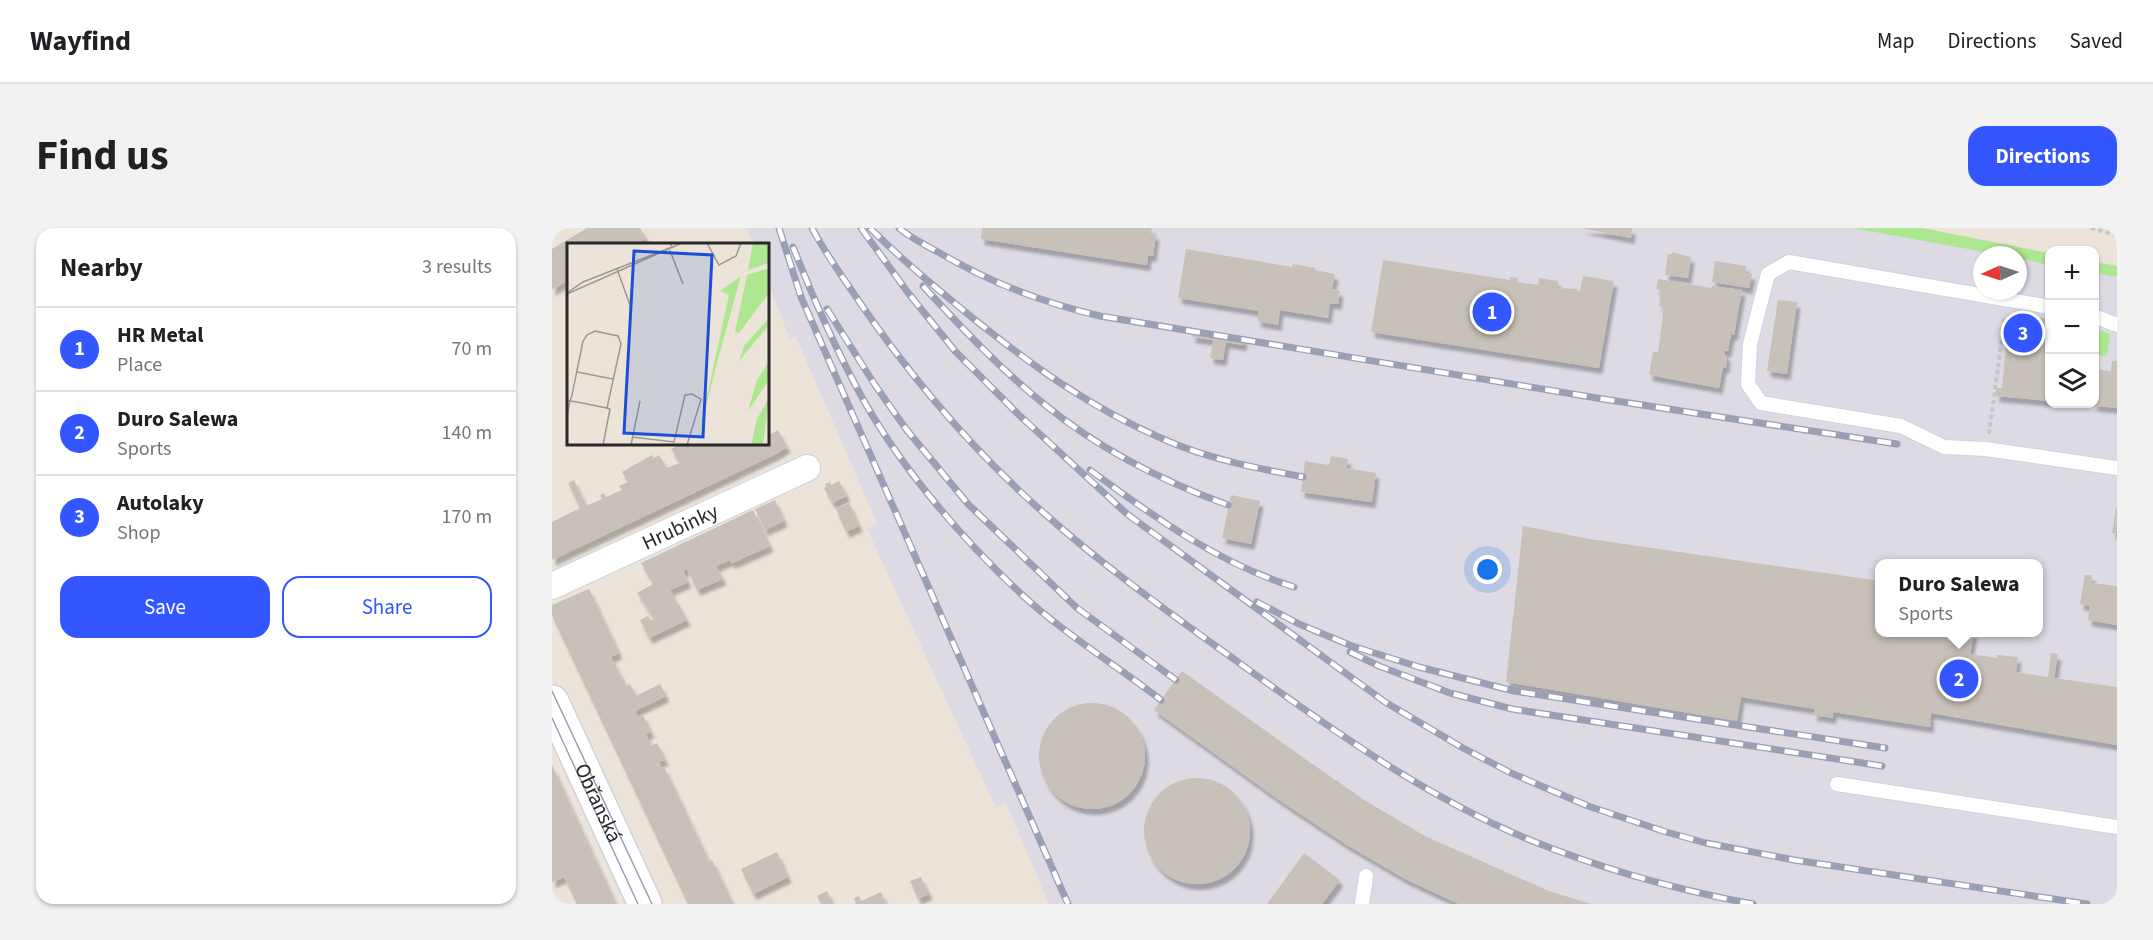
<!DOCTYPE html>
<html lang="en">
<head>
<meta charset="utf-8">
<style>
	:root { --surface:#fff; --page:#f2f2f2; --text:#202124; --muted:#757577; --line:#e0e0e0; --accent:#3356ff }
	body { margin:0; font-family:"Source Sans 3",sans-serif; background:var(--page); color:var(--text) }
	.controls { position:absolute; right:18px; top:18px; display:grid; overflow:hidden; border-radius:12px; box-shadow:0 2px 4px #0004 }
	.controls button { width:54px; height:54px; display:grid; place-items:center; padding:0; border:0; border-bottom:2px solid var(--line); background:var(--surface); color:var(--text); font:30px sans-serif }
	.compass { position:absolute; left:1421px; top:18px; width:54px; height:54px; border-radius:50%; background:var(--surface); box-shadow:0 2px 4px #0004; rotate:267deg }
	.you { position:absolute; left:936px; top:342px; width:21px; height:21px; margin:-15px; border:4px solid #fff; border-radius:50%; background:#1a73e8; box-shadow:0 0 0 9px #1a73e833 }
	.badge { display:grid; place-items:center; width:39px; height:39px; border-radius:50%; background:var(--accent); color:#fff; font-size:20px; font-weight:700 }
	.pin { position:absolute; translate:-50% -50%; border:3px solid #fff; box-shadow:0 2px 6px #0006 }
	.popup { position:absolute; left:1323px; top:331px; width:168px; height:78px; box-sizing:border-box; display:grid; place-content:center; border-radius:12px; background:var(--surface); filter:drop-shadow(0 2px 4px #0005); font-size:20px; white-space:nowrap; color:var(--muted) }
	.popup b { font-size:22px; color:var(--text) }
	.popup::after { content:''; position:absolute; left:50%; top:100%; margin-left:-12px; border:12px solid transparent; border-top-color:var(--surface) }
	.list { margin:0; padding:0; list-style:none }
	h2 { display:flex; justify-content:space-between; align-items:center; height:78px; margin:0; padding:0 24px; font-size:26px }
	h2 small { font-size:20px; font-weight:400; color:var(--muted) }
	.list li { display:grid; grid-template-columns:39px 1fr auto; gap:18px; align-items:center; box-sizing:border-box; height:84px; padding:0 24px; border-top:2px solid var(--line) }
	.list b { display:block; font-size:22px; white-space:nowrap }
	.list p { margin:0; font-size:20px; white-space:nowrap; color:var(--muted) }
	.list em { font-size:20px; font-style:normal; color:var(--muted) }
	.actions { display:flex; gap:12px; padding:18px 24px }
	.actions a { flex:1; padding:14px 0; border:2px solid var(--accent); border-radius:18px; text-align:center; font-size:21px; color:var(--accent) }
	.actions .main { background:var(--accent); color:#fff }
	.icon { flex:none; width:33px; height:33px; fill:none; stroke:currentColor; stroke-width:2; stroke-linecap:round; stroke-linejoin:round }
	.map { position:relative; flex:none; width:1565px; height:676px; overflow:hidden; border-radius:18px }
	header { display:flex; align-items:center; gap:36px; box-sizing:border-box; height:84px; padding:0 30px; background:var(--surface); border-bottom:2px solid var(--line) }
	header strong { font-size:28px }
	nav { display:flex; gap:33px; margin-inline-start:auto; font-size:21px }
	.intro { display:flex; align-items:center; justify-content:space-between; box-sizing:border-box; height:144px; padding:0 36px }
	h1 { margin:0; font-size:42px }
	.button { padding:15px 27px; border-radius:18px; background:var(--accent); color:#fff; font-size:21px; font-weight:700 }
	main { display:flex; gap:36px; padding:0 36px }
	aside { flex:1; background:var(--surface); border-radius:18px; box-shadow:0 2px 4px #0004 }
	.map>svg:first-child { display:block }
	.industrial { fill:#dddae4; fill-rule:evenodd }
	.green { fill:#ade890 }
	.building { fill:#c7c1b9; filter:url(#shadow) }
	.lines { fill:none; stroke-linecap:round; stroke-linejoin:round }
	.service-casing { stroke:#ced2e3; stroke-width:16 }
	.minor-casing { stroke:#ced2e3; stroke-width:28 }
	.secondary-casing { stroke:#ced2e3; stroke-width:36 }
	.path { stroke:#c7c7c7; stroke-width:4; stroke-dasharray:4.5 3; stroke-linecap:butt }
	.service { stroke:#fff; stroke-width:14 }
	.minor { stroke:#fff; stroke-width:26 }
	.secondary { stroke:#fff; stroke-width:33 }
	.tram { stroke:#9b9fb5; stroke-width:1.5 }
	.rail-casing { stroke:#9b9fb5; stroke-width:7 }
	.rail { stroke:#fff; stroke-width:4.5; stroke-dasharray:14; stroke-linecap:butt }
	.labels { text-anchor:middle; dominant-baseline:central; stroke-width:5; stroke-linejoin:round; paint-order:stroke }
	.street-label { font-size:21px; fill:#282828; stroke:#fff }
	.inset-road { fill:none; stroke:#9e9992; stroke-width:1.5 }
	.view { fill:#1d4ed8; fill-opacity:0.15; stroke:#1d4ed8; stroke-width:3 }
	.inset-edge { fill:none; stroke:#282828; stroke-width:3 }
</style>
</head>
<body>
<header>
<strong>Wayfind</strong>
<nav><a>Map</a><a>Directions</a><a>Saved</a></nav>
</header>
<div class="intro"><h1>Find us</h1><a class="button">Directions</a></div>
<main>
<aside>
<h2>Nearby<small>3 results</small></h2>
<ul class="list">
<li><span class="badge">1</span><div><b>HR Metal</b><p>Place</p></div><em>70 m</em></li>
<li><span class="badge">2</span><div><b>Duro Salewa</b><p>Sports</p></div><em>140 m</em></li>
<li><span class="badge">3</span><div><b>Autolaky</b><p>Shop</p></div><em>170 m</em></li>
</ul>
<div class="actions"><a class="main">Save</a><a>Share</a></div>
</aside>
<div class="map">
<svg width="1565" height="676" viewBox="0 0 1565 676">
	<defs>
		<filter id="shadow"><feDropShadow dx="3.5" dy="6" stdDeviation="1.5" flood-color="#0004"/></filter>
	</defs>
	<rect width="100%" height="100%" fill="#ece4d9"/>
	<path class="industrial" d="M195,0H1370L1497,25L1498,176H1542L1543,33L1565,38V676H497L454,575L444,580L315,301L325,295L244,109L238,111L216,55V16H201ZM1430,27H1466V63H1430ZM1328,336H1486V404H1328Z"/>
	<path class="green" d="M1301,0H1370L1497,25V37L1466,30V27H1449Z
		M1542,34L1565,38V49L1543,45Z
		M1543,101L1558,106L1555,128L1543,127Z"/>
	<path class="building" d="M35,0H88L94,10L83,16H16V52L0,62V21Z
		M430,0H600L599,6H604L601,28L596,27L595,37L429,11Z
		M1029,0H1080L1079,10Z
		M634,21L740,39L741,36L763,40V42L783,46L780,61L788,63L786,76L778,75L776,90L728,82L726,97L705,93L707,83L626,70Z
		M1120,24L1139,29L1136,50L1113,47L1116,26H1120Z
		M831,32L958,52V49L966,50L965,54L986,57L987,50L1006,53V60L1026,61L1025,63H1028L1031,48L1062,53L1047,140L819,104Z
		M1163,33L1194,38L1193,45L1200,46L1197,60L1160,54Z
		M1106,51L1159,60L1160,58L1190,62L1182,107L1179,106L1176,123H1173L1172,127H1175L1174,140L1171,139L1167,160L1097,147L1101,124H1106L1112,79L1107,78L1109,62L1104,61Z
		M1226,72L1245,74L1235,146L1215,143Z
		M1457,87L1498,91V173L1444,168V160H1450Z
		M641,102L692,110L691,117L674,114L671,132L658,130L661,112L640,109Z
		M1560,133H1565V180L1537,177L1542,176V141L1559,143Z
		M226,202L235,219L224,226L0,332V294L28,280L16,255L22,252L34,278L50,271L48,267L52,265L54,269L70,262L67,258L76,254L70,244L100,227L102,230L107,227L115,240L128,235L119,221L128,216H146L147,218L151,216H216V208Z
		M779,228L796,231L794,240L824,245L820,274L749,264L753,233L777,237Z
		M287,253L295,268L280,275L272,260L274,259L273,256L278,254L279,257Z
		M679,267L708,273L699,316L670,310Z
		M223,272L232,293L213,302L203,281Z
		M297,275L307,298L294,304L284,281Z
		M1564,279H1565V305H1560Z
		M201,282L218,318L180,335L178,332L164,338L171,351L145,362L135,341L131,343L136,354L118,362L135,392L97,410L88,392L96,388L100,393L102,391L85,365L101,356L89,335Z
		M971,298L1038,311L1328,353V404H1422L1418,426L1445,430V427L1466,429L1464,444L1496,449L1499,425L1506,426L1502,450L1565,459V517L1379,485L1378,499L1281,484V490L1261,487L1263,481L1189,469L1185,493L954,454Z
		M1533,347H1540V355L1565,358V397L1536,392L1538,378L1528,376Z
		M37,361L67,425L59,429L74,458L78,456L84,468L108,456L114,468L83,483L86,489L91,487L99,504L94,506L99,518L105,515L113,532L107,534L110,540L112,539L154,627L157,634L160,632L181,676H136L0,388V377Z
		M630,443L756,533L814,573L873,608L997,663L1039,676H907L855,652L795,617L730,574L602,482Z
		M487 528a53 53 0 1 1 106 0a53 53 0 1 1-106 0Z
		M0,537L15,570L64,676H25L12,649L0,654Z
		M592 603a53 53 0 1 1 106 0a53 53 0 1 1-106 0Z
		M225,624L236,649L201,666L189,641Z
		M752,625L788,652L770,676H715Z
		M369,649L377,666L366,671L358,653Z
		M275,663L281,676H269L265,668Z
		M329,664L334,676H304L302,670L307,668L309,673Z"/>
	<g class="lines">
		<g class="service-casing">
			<path id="service" d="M1498,79L1237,34L1216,46L1198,116L1196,156L1209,175L1349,198L1392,219L1434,221L1565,240
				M1542,88L1565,97
				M1285,556L1565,599
				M810,676L814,648"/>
		</g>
		<g class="minor-casing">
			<g id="minor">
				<path id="s1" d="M0,358L255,240"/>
			</g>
		</g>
		<g class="secondary-casing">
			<g id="secondary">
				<path id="s2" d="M0,474L93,676"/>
			</g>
		</g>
		<path class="path" d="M1539,0L1565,7
			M1437,206L1453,88
			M1401,423L1404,404"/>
		<use href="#service" class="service"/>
		<use href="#minor" class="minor"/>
		<use href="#secondary" class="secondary"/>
		<path class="tram" d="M0,463L100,676
			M0,490L86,676"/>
		<g class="rail-casing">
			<path id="rail" d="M227,0L249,69L516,676
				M260,0C272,23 287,44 302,66C356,146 420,222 493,286C557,343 628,392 697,442C786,506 876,570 978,612C1050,641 1125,662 1201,676
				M309,0L357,66L403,123L467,187L575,286L833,474L911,520L959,545L1036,578L1114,604L1154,615L1242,632L1535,676
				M318,0C349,31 383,59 417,87C479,137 537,179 611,211C656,231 704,240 751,249
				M347,0C359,10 373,17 386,24C437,54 491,75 548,88L1051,171L1345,216
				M241,19C260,67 281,115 305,160C342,231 406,307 465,362C508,403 561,435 609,472
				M371,58C409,99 448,141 492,176C547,221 610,253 676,277
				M275,81L323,157L354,201L416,276L525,380L624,452
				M538,242C602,289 666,335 742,359
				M705,374L747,396L800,418L867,439L962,463L1333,520
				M798,424L827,438L898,465L960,481L1330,538"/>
		</g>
		<use href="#rail" class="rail"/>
	</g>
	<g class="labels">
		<g class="street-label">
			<text stroke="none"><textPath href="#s1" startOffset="141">Hrubinky</textPath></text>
			<text stroke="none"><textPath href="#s2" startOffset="111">Obřanská</textPath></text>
		</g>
	</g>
	<g transform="translate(15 15)">
		<rect width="202" height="202" fill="#ece4d9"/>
		<path d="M186,0H202V20L181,27ZM202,25V50L172,90L168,89L180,32ZM174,33L151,116L130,199L162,52L153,48ZM202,75V82L172,118L177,103ZM202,118V137L181,168L190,137ZM202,155L196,202H184L190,176Z" fill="#ade890"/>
		<path class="inset-road" d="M140,0L152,22L169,13L174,0M102,5L116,41M50,26L63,62M0,50L16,39L105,4L103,0M0,51L115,0M10,129L46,136M0,157L3,158L10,159L40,165L54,101L51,93L28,88L20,92L16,98L5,152L3,158L0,172M65,194L107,199L118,152L125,151L134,156L120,202M36,202L43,166L40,165M64,202L73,158"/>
		<path class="view" d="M67,8L145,12L136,194L57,190Z"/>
		<rect width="202" height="202" class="inset-edge"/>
	</g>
</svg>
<div class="controls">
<button>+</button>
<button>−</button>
<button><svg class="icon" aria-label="layers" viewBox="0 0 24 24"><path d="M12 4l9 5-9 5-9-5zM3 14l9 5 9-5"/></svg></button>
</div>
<svg class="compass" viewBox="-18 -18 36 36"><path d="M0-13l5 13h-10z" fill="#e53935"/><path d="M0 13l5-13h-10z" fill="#757577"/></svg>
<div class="you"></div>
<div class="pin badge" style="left:940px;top:84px">1</div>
<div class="pin badge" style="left:1407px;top:451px">2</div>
<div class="popup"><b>Duro Salewa</b>Sports</div>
<div class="pin badge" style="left:1471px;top:105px">3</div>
</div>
</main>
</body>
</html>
